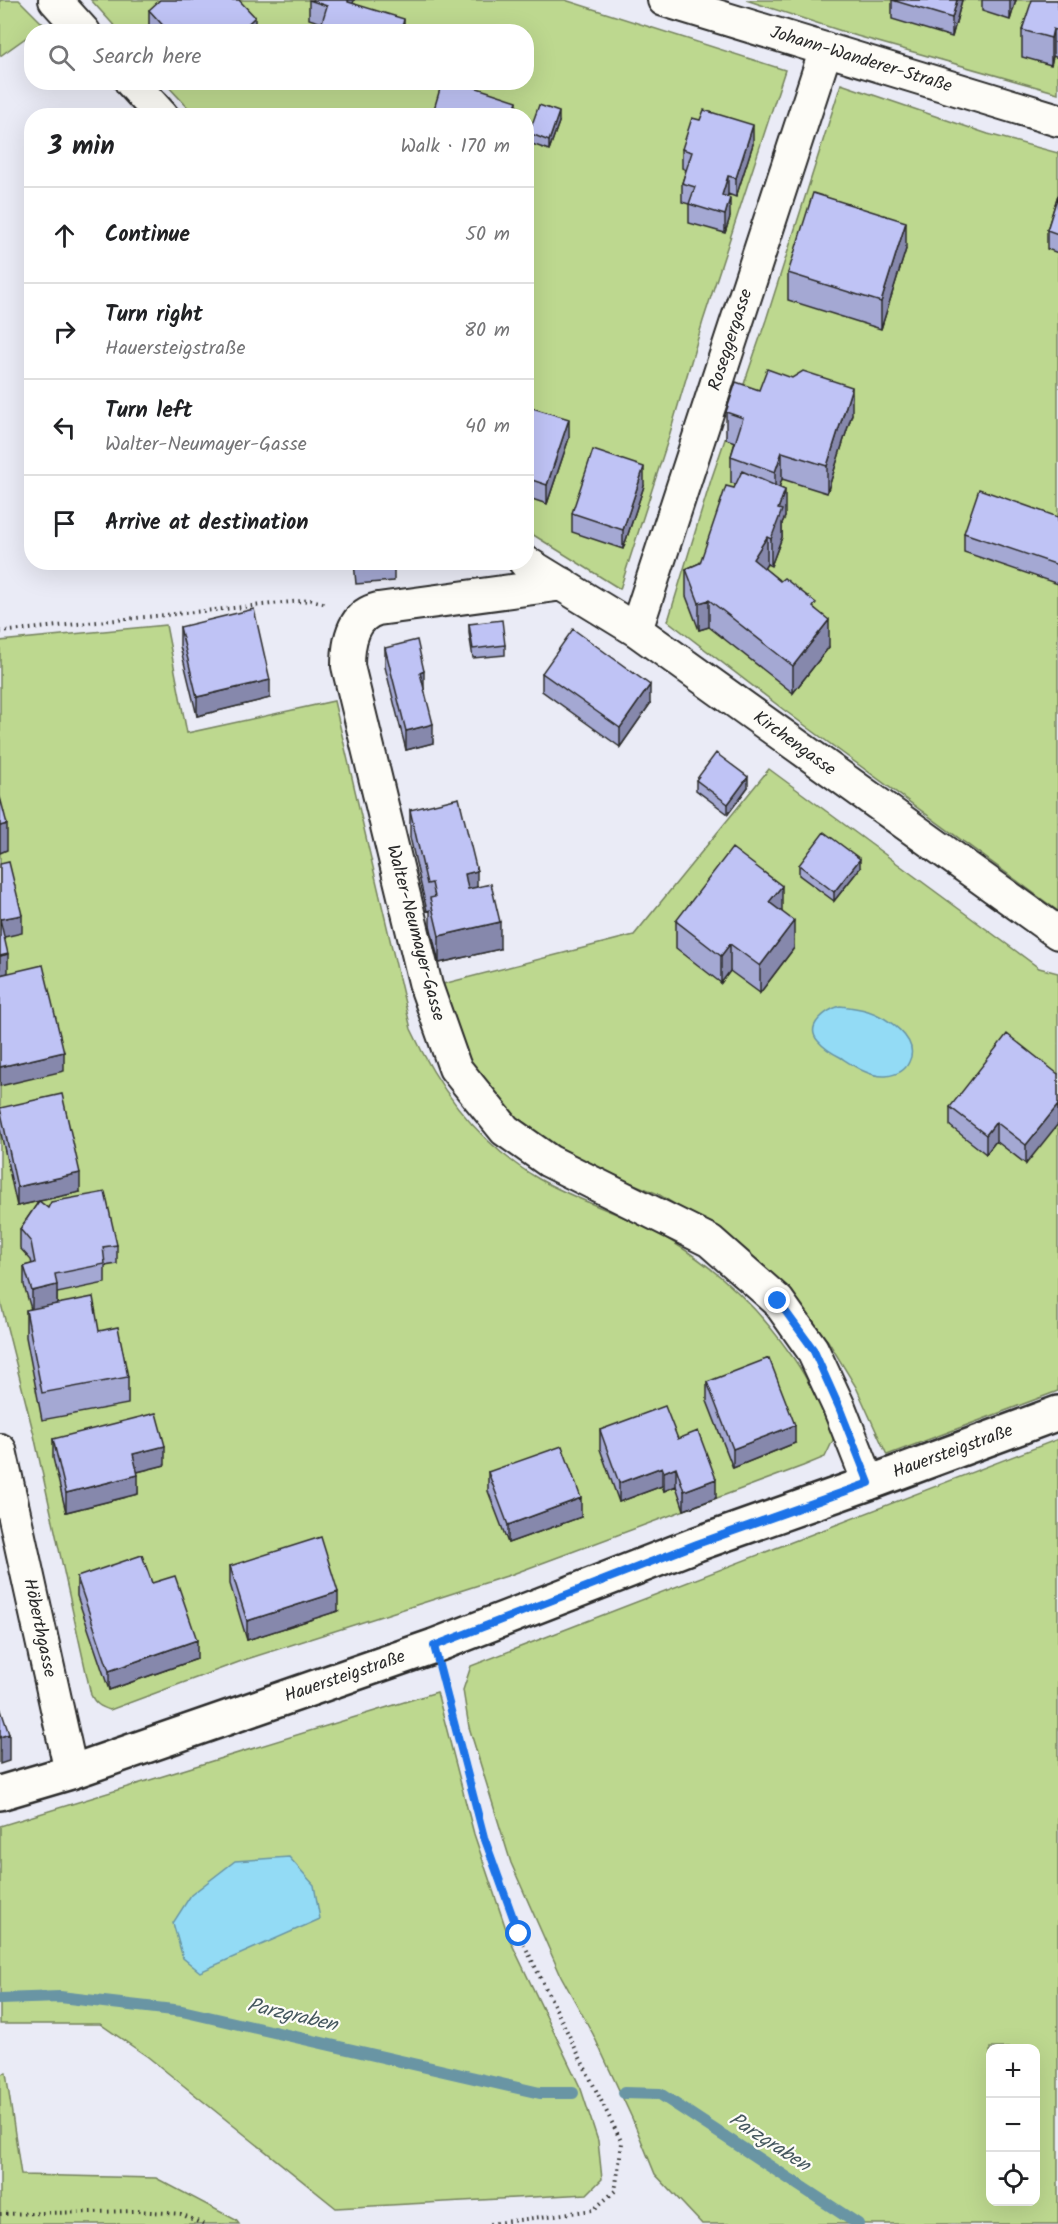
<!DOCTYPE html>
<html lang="en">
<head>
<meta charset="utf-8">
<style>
	:root { --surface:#fff; --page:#f6f6f6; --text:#202124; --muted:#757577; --line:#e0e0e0 }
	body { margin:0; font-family:Kalam,sans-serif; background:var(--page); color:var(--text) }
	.controls { position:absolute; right:18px; bottom:18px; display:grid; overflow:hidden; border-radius:12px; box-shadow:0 6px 24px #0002 }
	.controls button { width:54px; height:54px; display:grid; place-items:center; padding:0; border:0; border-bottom:2px solid var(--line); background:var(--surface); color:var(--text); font:30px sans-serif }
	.stop { position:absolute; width:18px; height:18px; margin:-14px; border:4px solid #1a73e8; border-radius:50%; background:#fff }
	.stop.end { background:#1a73e8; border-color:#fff; box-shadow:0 2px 6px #0008 }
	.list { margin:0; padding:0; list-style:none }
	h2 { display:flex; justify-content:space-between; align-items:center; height:78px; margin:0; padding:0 24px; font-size:26px }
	h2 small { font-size:20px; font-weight:400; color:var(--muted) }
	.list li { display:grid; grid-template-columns:39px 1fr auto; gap:18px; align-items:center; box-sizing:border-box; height:96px; padding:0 24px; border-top:2px solid var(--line) }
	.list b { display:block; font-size:22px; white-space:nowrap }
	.list p { margin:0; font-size:20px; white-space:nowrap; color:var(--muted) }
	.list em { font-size:20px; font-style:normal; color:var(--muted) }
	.icon { flex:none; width:33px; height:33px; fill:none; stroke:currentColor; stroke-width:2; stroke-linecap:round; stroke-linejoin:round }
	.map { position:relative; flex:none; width:1058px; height:2224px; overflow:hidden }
	.search { position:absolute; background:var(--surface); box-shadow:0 6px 24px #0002; left:24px; top:24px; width:510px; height:66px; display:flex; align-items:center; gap:15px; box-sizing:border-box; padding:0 21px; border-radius:24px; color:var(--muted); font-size:22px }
	.panel { position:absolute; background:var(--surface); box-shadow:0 6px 24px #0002; left:24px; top:108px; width:510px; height:462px; border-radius:24px }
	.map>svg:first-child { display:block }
	.green { fill:#bdd88f; stroke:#74825d; stroke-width:1.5; fill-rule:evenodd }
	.water { fill:#93dbf5; stroke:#6995a4; stroke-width:1.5 }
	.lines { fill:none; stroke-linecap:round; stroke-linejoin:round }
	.stream { stroke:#6995a4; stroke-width:12 }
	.minor-casing { stroke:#2b2b2b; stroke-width:36 }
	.tertiary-casing { stroke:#2b2b2b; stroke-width:38 }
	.path { stroke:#2b2b2b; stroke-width:4; stroke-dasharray:1.5 4.5; stroke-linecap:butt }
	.minor { stroke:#fdfcf7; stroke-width:32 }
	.tertiary { stroke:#fdfcf7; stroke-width:33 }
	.wall { fill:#a4a8d3; stroke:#2b2b2b; stroke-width:1.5 }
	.shaded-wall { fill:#8688ac; stroke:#2b2b2b; stroke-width:1.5 }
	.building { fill:#bfc3f5; stroke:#2b2b2b; stroke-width:1.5 }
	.route { stroke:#1a73e8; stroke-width:8 }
	.labels { text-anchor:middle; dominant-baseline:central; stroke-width:4.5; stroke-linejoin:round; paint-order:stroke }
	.street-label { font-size:18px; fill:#2b2b2b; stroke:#fdfcf7 }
	.water-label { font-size:20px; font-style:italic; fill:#45575e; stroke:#fdfcf7 }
</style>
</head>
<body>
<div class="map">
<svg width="1058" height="2224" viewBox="0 0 1058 2224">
	<rect width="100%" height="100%" fill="#eaebf6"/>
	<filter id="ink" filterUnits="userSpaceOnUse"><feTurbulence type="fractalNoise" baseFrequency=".0167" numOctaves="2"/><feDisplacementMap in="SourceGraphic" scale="12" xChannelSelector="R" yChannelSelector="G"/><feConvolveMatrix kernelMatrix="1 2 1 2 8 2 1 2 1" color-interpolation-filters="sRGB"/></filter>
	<g filter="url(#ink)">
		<path class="green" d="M0,0H19L44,25L32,32L31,34L0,56Z
			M91,0H565L785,70L703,321L667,443L620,589L527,531L526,116L195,115L165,83L526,82V32L119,31Z
			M746,0H1058V93L857,36Z
			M841,84L988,134L1058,153V911L784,710L668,621L711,480L766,320Z
			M166,625L187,733L334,701L411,1029C439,1090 480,1145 539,1179C581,1203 629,1215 671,1241C717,1269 758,1308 789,1352C808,1377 821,1408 835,1436L825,1457L803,1466L510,1575L247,1659L110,1710C101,1707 95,1704 91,1695L34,1435L0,1300V641Z
			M769,769L1039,968L1058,973V1391L887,1455L856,1387L828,1341L794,1302L730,1238L658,1194L572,1158L509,1115L458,1048L435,986L634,935Z
			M1058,1439V2224H702L655,2174L632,2118L593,2034L561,1976L511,1863L469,1727L463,1690L471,1666ZM990,2048H1036V2202H990Z
			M437,1692L474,1834L509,1938L581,2089L598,2141L602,2179L587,2194L336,2208L148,2057L100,2024H0V1826Z
			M6,2073L21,2175L156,2178L236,2220L239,2224H0V2074Z"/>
		<path class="water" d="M840,1006C850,1007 859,1008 868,1011C886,1017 921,1039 909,1062C905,1071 896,1075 886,1076C869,1077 854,1066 840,1057C832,1053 824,1048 818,1041C804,1025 827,1010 840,1006Z
			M289,1857L314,1885L320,1919L200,1972L183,1958L173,1923L191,1895L235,1861Z"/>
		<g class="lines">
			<path class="stream" d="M0,1999L60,1997L182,2011L540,2093H573
				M624,2093L660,2094L858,2224"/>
			<g class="minor-casing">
				<path id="minor" d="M55,0L84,32
					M664,0L1058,120
					M131,82L162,116
					M525,562L636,630L1058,933
					M563,584L378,609C352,615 348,643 348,666L426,986L455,1068L505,1130L549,1161L710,1241L778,1301L812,1349L839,1407L869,1483
					M636,630L826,49
					M0,1450L71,1772"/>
			</g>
			<g class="tertiary-casing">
				<path id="tertiary" d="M0,1793L71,1772L434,1646L697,1544L869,1483L1058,1413"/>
			</g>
			<path class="path" d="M0,632L311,600L327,604
				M443,1681L484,1837L519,1934L622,2143L615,2191L593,2210L489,2224
				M0,2214L137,2211L181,2214L203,2224"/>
			<use href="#minor" class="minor"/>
			<use href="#tertiary" class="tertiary"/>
		</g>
		<path class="wall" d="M309,0H354L353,3L404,32L322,23L309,19Z
			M892,0H962L952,37L892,19Z
			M982,0H1016L1010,20L982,11Z
			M1058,0V58L1053,56L1051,65L1022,57V30Z
			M149,10L255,32H152L149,29Z
			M559,122L549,150L529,143V133Z
			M753,144L736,197L728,194L727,197L730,217L725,233L689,223V204L682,202V183L686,170L682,168V149Z
			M1058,195V253L1047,249V230Z
			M906,249L881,329L788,300V273Z
			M759,390L852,414L827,493L782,479L779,487L785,517L782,523V537L771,566L767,564L764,568L816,610L829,647L793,693L709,627L699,630L686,596V569L700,563L736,484L731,483V456L735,442L726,439V412Z
			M526,406L569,438L547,504L526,497Z
			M644,486L623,549L572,532V513Z
			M1058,517V584L964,552V533Z
			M285,562H331L286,566Z
			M354,562H394V581L356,584Z
			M469,624L505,645V655L473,658L469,633Z
			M180,627L270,698L197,716L180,646Z
			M385,648L424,689L433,743L406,750L385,667Z
			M542,673L650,704L620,747L542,691Z
			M696,780L748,787L728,814L696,790Z
			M410,810L477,887L500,949L439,963L430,925V910L427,911L410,837Z
			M799,865L860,868L834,901L799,875Z
			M782,912L794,948L760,993L730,971L721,983L676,948V921Z
			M1058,1074L1026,1164L996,1141L986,1154L950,1126V1107Z
			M0,1108L80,1192L39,1201L48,1208L117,1245V1264L105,1266V1283L57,1293V1304L99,1331L128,1377V1404L42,1420L26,1337V1310L31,1309L24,1285V1266L32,1264L31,1260L20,1248V1229L39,1201L17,1206L0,1129Z
			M707,1382L795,1443L733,1468L707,1401Z
			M600,1430L678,1439L716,1498L684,1510L676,1486L664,1491L662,1486L619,1502L600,1449Z
			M53,1439L165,1465L137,1472L138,1494L66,1512L53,1458Z
			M488,1472L581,1517L508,1543L488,1491Z
			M230,1566L338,1611L247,1640L230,1584Z
			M77,1577L152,1583L197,1659L109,1690L77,1596Z"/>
		<path class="shaded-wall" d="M348,0H354L348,21Z
			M957,0H962L952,37V18Z
			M1010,0H1016L1010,20Z
			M255,17V32H239Z
			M404,19V32H401Z
			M1053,29V56L1051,65V38Z
			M517,101V116H512Z
			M559,112V122L549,150V141Z
			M753,125V144L736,197V178Z
			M728,176V194L722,214V195Z
			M730,198V217L725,233V215Z
			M906,222V249L881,329V302Z
			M852,387V414L827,493V466Z
			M569,419V438L547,504V485Z
			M782,452V479L775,499V472Z
			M644,467V486L623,549V530Z
			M785,490V517L782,523V537L771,566V539L778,509Z
			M767,537V564L753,586V559Z
			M709,600V627L699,630V603Z
			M829,620V647L793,693V666Z
			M424,671V690L420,673Z
			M270,680V698L197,716V697Z
			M650,685V704L620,747V728Z
			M433,724V743L406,750V731Z
			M748,777V787L728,814V804Z
			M7,824V850L0,853V826Z
			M860,859V868L834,901V892Z
			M477,871V898L465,901V874Z
			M782,886V913L769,902Z
			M22,915V933L0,938V919Z
			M794,921V948L760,993V966Z
			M500,922V949L439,963V936Z
			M730,944V971L721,983V956Z
			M8,954V973L0,975V956Z
			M64,1052V1071L0,1086V1067Z
			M1058,1105V1124L1026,1164V1145Z
			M996,1122V1141L986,1154V1135Z
			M80,1173V1192L17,1206V1187Z
			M57,1285V1304L32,1310V1291Z
			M795,1425V1443L733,1468V1449Z
			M165,1446V1465L133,1473V1454Z
			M662,1467V1486L619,1502V1483Z
			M676,1467V1486L664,1491V1472Z
			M138,1475V1494L66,1512V1493Z
			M716,1479V1498L684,1510V1491Z
			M581,1498V1517L508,1543V1525Z
			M338,1592V1611L247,1640V1621Z
			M197,1640V1659L109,1690V1671Z
			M9,1734V1761L0,1764V1737Z"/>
		<path class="building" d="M160,0H239L255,17L239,32H169L149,10Z
			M309,0H348V2L404,19L401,32H319L327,6Z
			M892,0H957L952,18Z
			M1032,0H1058V31L1053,29L1051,38L1022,30Z
			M442,82H459L517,101L512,116H432Z
			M539,105L559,112L549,141L529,133Z
			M704,110L753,125L736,178L728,176L722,195L730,198L725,215L689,204L695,187L682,183L692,152L682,149L692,118L700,120Z
			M813,193L906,222L881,302L788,273Z
			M1058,195V234L1047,230Z
			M767,369L792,378L803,371L852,387L827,466L782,452L775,472L731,456L743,418L726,412L736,382L759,390Z
			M526,406L569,419L547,485L526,478Z
			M593,450L644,467L623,530L572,513Z
			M742,471L785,490L778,509L782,510L771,539L767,537L753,559L780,581L784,578L816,603L813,607L829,620L793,666L709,600L699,603L686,569L700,563L726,486L734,488Z
			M979,489L1058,517V565L964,533Z
			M254,609L270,680L197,697L180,627Z
			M502,620L505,645L473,649L469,624Z
			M573,629L650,685L620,728L542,673Z
			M417,640L424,671L420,673L433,724L406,731L385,648Z
			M716,753L748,777L728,804L696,780Z
			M0,797L7,824L0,826Z
			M459,798L477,871L465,874L468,889L491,884L500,922L439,936L430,898L435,897L432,883L427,884L410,810Z
			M824,832L860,859L834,892L799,865Z
			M732,848L782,886L769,902L794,921L760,966L730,944L721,956L676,921Z
			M9,862L22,915L0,919L8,954L0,956V864Z
			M43,965L64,1052L0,1067V975Z
			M1007,1034L1058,1074V1105L1026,1145L996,1122L986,1135L950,1107Z
			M62,1094L80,1173L17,1187L0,1108Z
			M105,1192L117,1245L103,1247L105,1264L55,1274L57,1285L32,1291L24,1266L35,1263L31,1242L20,1229L39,1201L48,1208L51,1202Z
			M93,1297L99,1331L118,1327L128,1377L42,1393L26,1310Z
			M769,1358L795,1425L733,1449L707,1382Z
			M665,1406L678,1439L698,1431L716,1479L684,1491L676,1467L664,1472L662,1467L619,1483L600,1430Z
			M156,1413L165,1446L133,1454L138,1475L66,1493L53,1439Z
			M562,1446L581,1498L508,1525L488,1472Z
			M321,1537L338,1592L247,1621L230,1566Z
			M142,1555L152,1583L175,1576L197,1640L109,1671L77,1577Z
			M0,1707L9,1734L0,1737Z"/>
	</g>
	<g class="lines" filter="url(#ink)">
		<path class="route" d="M519,1934L484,1837L434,1646L697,1544L869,1483L839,1407L813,1349L778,1301"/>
	</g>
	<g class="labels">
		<g class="street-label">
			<text transform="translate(861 60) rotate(17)">Johann-Wanderer-Straße</text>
			<text transform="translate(731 340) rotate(-72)">Roseggergasse</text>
			<text transform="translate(794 744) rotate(36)">Kirchengasse</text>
			<text transform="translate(415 933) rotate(75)">Walter-Neumayer-Gasse</text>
			<text transform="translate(953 1452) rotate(-20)">Hauersteigstraße</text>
			<text transform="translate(39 1628) rotate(78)">Höberthgasse</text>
			<text transform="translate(345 1677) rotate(-19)">Hauersteigstraße</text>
		</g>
		<g class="water-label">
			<text transform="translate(292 2016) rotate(13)">Parzgraben</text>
			<text transform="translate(769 2143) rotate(33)">Parzgraben</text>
		</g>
	</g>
</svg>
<div class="controls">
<button>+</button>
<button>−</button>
<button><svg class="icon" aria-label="locate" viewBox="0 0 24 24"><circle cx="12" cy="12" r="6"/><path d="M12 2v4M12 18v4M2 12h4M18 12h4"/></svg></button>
</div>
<div class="stop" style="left:519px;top:1934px"></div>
<div class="stop end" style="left:778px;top:1301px"></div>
<div class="search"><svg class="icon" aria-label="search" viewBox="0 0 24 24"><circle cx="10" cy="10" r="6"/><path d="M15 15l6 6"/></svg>Search here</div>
<section class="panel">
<h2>3 min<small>Walk · 170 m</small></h2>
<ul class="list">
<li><svg class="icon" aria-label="ahead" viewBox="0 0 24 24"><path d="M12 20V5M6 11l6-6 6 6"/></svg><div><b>Continue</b></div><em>50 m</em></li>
<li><svg class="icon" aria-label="right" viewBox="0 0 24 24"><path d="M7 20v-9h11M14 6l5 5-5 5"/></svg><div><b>Turn right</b><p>Hauersteigstraße</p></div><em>80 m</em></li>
<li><svg class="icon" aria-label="left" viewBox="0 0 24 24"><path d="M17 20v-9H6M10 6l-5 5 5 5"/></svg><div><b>Turn left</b><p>Walter-Neumayer-Gasse</p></div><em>40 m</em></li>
<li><svg class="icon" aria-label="arrive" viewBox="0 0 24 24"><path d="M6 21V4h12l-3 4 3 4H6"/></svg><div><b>Arrive at destination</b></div></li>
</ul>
</section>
</div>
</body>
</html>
